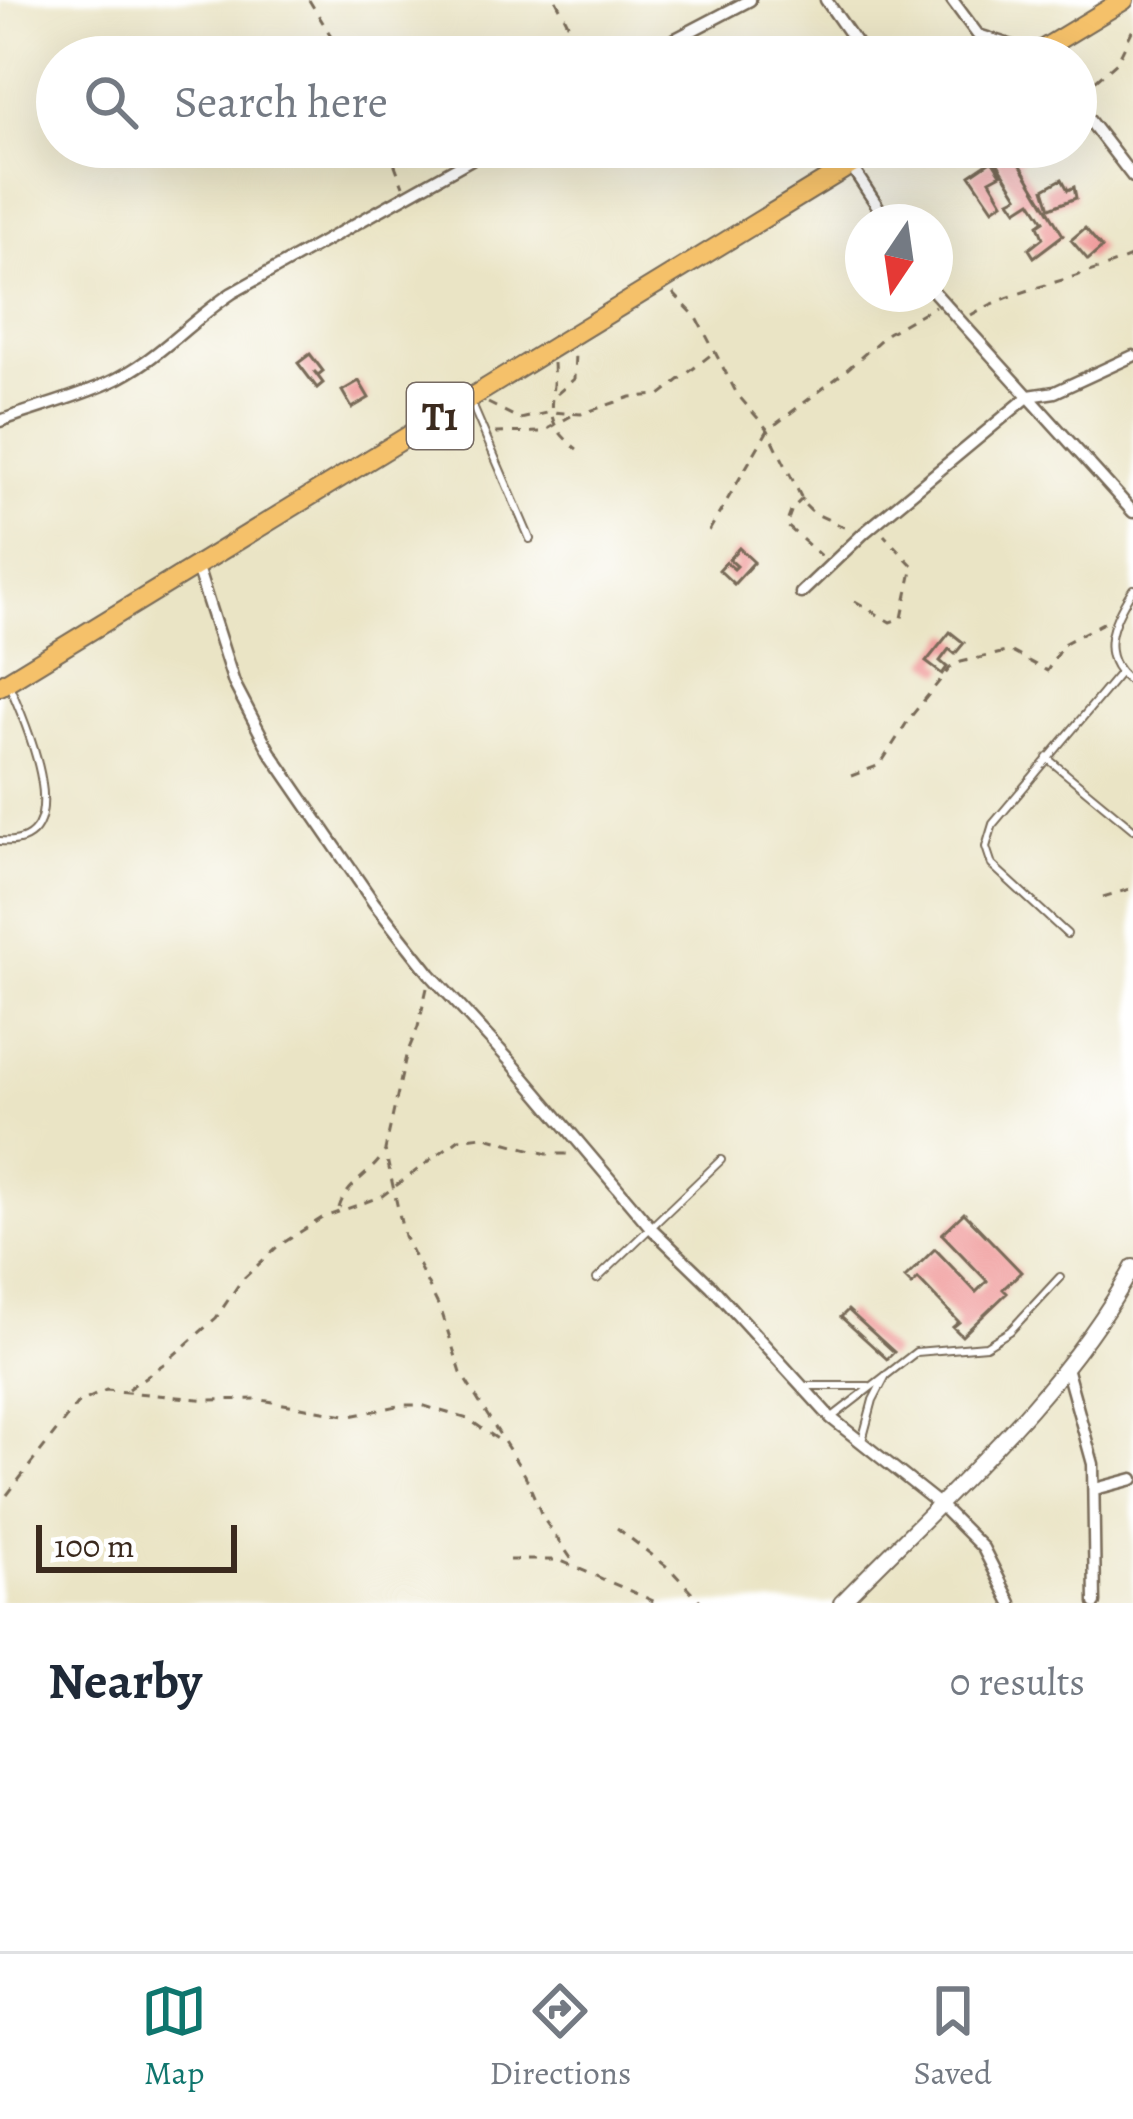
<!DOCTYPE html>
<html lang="en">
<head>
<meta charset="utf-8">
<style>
	:root { --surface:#fff; --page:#f6f6f7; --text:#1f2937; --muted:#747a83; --line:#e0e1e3; --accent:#0f766e }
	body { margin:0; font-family:Alegreya,serif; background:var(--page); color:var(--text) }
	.compass { position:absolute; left:845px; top:204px; width:108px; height:108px; border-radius:50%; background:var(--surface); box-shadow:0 12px 48px #0002; rotate:193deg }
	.scale { position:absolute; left:36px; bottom:30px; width:201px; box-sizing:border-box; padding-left:12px; border:6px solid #3b2a1e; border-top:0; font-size:33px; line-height:42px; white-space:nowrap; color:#3b2a1e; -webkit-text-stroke:9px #fff; paint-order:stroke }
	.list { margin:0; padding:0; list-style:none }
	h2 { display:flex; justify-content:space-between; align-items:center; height:156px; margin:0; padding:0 48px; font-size:51px }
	h2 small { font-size:39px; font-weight:400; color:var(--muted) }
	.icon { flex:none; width:66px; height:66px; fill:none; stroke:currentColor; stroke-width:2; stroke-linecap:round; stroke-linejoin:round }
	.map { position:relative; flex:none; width:1133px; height:1603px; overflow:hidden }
	.search { position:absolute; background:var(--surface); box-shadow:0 12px 48px #0002; left:36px; right:36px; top:36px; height:132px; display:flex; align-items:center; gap:30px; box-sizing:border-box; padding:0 42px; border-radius:66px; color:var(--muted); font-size:45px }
	.sheet { height:348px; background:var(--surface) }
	nav { display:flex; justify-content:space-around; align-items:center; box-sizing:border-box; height:168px; border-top:3px solid var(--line); background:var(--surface); font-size:33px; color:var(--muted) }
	nav a { display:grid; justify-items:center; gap:6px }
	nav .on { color:var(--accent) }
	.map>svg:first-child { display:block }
	.building { fill:#ee9393 }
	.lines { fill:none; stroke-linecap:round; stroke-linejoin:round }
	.service-casing { stroke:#786b58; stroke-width:10 }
	.minor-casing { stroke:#786b58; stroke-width:15 }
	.tertiary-casing { stroke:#786b58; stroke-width:18 }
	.trunk-casing { stroke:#786b58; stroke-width:22 }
	.path { stroke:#786b58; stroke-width:3; stroke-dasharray:9 9; stroke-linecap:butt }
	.service { stroke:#fff; stroke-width:6 }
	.minor { stroke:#fff; stroke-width:10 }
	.tertiary { stroke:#fff; stroke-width:14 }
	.trunk { stroke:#f5c16b; stroke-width:18 }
	.labels { text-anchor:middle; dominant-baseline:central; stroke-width:10; stroke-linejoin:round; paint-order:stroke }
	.shield { fill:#fff; stroke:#766a62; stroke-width:3 }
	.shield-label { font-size:39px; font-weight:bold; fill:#3b2a1e }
</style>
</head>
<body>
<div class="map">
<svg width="1133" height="1603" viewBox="0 0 1133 1603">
	<rect width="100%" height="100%" fill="#fff"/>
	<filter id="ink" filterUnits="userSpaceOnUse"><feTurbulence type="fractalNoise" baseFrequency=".00833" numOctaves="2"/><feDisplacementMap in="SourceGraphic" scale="24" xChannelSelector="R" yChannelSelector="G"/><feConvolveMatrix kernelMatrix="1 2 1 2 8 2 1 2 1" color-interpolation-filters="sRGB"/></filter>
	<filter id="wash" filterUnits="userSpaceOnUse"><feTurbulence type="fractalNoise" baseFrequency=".004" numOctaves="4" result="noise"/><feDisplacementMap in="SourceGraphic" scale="48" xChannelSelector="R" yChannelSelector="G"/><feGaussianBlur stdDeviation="2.7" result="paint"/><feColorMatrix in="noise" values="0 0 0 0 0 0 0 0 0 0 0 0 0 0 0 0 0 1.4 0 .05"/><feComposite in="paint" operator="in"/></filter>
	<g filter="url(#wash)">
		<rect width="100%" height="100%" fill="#eae4c5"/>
		<g id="blocks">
			<path class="building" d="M1016,147H1030L1032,151L1019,162L1063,235L1034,257L1029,249L1043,238L1038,225L1044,221L1031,201L1017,210L1010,200L1018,196L995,159Z
				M992,160L1001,174L990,180L1003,202L993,209L970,175Z
				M1062,179L1068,190L1074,187L1076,198L1050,208L1044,189Z
				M1085,228L1102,248L1088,260L1071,240Z
				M310,354L323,371L318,375L314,371L323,383L317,388L298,363Z
				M359,381L369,398L352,408L342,391Z
				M739,548L754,562L734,584L719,570L726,562L734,569L737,566L729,559Z
				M950,632L964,643L955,654L949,649L940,661L947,667L942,674L926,662Z
				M964,1213L1021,1272L1003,1289L1007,1293L962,1336L953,1327L959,1322L918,1279L912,1285L905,1278L935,1249L976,1292L987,1281L942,1234Z
				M848,1310L894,1352L887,1359L841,1317Z"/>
		</g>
	</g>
	<g filter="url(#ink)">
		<use href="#blocks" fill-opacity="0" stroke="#786b58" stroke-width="3"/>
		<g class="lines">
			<g class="service-casing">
				<path id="service" d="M471,402L530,539
					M1133,589C1112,621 1095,658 1133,683
					M1047,758L1133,829
					M0,841C82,849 25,721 10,687
					M1067,934L992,865L986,847L993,824L1119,674
					M597,1279L721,1160
					M805,1386H869
					M831,1418L916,1352L986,1346L1010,1331L1060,1277
					M862,1441L873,1400L886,1375"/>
			</g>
			<g class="minor-casing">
				<path id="minor" d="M826,0L866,57
					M952,0L978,35L1038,54
					M641,57L750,0
					M1076,103L1133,177
					M851,166L888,222
					M935,293L1133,512
					M0,421C35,408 74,398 108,383C156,362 190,321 232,293L493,147
					M196,564L234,683L270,752L374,903L430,974L511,1062L652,1229L711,1286L831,1418L938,1503L983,1548L1011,1603
					M801,593L865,532L1029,396L1055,392L1133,356
					M1066,1367L1093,1464L1095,1603
					M1095,1489L1133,1479"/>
			</g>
			<g class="tertiary-casing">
				<path id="tertiary" d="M841,1603C941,1500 1064,1394 1133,1267"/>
			</g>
			<g class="trunk-casing">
				<path id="trunk" d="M1030,57L1124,0
					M0,686L880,147"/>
			</g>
			<path class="path" d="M309,0L344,57
				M556,0L585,57
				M1082,92L1117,62L1133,29
				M388,147L403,186
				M673,293L697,318L737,394L768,430L805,505L812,512L848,529
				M971,315C1016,288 1083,278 1133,256
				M553,363C556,407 538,418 577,449
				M557,394L574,379L575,352
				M488,403L520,419L551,412L581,414L631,397L660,395L713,353
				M495,433L542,432L571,416
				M803,498L792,509L786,525L821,556
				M709,531L768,430L842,374L888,333L935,306
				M855,601L890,622L902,618L913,566L884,535
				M851,776L880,765L909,719L950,668L961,662L1010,651L1047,671L1063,644L1105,622
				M1103,897L1133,888
				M427,988L418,1027L406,1056L385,1150L404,1236L442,1313L461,1373L525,1475L543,1518L575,1564
				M339,1208C346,1183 373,1174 385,1151
				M128,1389L165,1363L216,1318L241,1281L277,1247L322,1218L382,1196L459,1139L482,1136L547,1154H570
				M7,1495L77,1404L106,1390L209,1400L256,1399L351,1416L402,1405H421L468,1419L499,1440
				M617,1528L670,1569L702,1603
				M509,1560H559L658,1603"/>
			<use href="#service" class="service"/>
			<use href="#minor" class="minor"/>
			<use href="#tertiary" class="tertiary"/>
			<use href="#trunk" class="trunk"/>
		</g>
	</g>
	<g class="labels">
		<rect class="shield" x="407" y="383" width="66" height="66" rx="9"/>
		<g class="shield-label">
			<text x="440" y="416">T1</text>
		</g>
	</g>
</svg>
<svg class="compass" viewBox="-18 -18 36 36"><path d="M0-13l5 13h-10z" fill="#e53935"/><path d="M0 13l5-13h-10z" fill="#747a83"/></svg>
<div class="scale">100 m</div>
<div class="search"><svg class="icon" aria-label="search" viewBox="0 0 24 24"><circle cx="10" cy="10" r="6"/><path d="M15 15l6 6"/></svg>Search here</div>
</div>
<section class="sheet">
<h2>Nearby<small>0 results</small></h2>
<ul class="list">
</ul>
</section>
<nav>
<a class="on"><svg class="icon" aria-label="map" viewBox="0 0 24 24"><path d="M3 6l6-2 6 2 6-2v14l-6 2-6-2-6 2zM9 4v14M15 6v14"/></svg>Map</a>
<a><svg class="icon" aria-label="directions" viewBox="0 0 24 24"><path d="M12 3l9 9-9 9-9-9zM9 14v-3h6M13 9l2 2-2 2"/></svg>Directions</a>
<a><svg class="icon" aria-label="saved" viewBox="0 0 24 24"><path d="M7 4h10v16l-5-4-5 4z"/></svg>Saved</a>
</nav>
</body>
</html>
